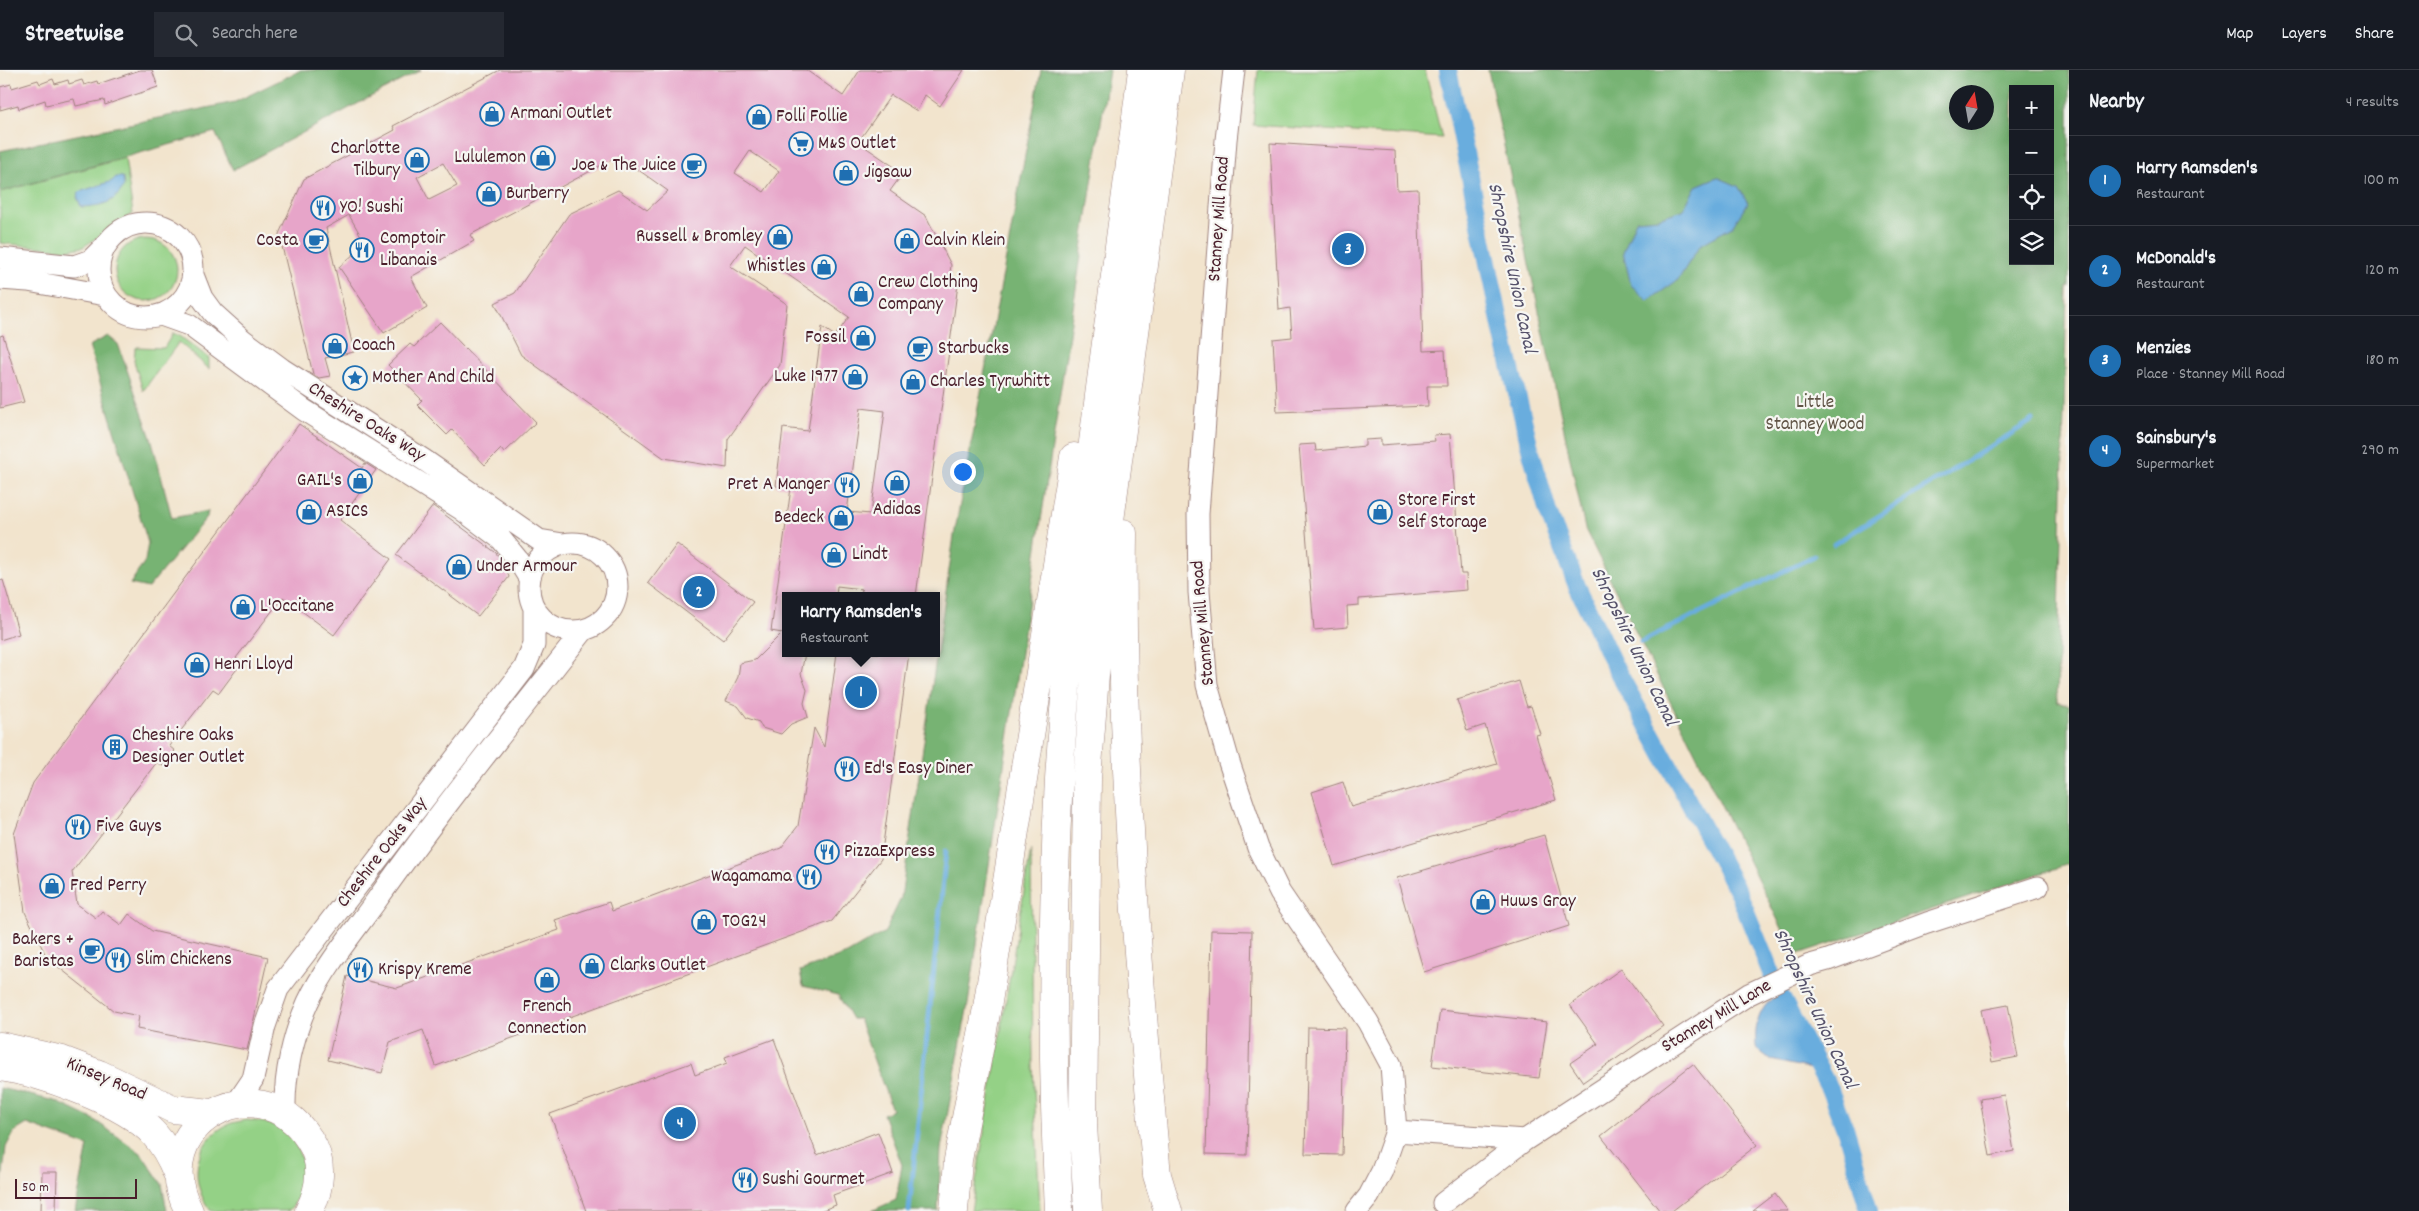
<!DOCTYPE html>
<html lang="en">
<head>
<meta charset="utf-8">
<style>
	:root { --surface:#171b24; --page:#242831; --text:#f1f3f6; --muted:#9ea1a6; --line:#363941; --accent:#1f6fb2 }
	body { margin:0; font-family:Dekko,sans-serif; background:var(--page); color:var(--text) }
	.controls { position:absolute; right:15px; top:15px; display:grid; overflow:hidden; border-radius:0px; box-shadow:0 5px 20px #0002 }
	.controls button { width:45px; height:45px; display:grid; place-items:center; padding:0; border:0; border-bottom:1px solid var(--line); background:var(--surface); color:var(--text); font:25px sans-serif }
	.compass { position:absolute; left:1949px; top:15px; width:45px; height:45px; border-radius:50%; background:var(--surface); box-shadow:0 5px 20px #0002; rotate:11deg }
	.scale { position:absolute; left:15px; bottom:12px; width:122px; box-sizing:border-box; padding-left:5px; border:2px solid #4a1f2b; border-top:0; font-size:14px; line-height:18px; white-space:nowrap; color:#4a1f2b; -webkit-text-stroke:4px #f6f6f2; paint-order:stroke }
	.you { position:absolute; left:962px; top:401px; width:18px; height:18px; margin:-12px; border:4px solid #fff; border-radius:50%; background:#1a73e8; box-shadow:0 0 0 8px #1a73e833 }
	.badge { display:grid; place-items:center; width:32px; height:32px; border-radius:50%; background:var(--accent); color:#fff; font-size:16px; font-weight:700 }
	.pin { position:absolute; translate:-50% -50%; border:2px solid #fff; box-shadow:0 1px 5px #0006 }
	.popup { position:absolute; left:782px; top:522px; width:158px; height:65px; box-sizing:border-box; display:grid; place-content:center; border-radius:0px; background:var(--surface); filter:drop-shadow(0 1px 4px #0005); font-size:16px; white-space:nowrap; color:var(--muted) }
	.popup b { font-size:19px; color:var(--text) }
	.popup::after { content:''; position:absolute; left:50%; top:100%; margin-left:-10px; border:10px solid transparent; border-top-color:var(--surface) }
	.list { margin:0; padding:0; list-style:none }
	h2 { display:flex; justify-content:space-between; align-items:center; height:65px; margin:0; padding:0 20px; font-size:21px }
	h2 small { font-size:16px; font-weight:400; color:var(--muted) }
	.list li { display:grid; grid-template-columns:32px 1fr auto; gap:15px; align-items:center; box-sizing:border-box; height:90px; padding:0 20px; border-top:1px solid var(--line) }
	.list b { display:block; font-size:19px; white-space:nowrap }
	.list p { margin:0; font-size:16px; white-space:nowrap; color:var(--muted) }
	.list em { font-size:16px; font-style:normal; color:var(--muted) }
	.icon { flex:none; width:28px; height:28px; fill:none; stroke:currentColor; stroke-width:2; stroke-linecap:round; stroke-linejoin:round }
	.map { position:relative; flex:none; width:2069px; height:1141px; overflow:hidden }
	header { display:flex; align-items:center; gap:30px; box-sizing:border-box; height:70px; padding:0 25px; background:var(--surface); border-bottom:1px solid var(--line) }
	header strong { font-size:24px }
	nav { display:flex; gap:28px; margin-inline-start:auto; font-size:18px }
	.search { width:350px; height:45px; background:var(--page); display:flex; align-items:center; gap:12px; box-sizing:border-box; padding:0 18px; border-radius:0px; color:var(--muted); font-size:19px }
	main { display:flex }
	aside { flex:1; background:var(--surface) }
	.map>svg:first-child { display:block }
	.green { fill:#94d186; stroke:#6f7858 }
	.forest { fill:#77b373; stroke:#60694f; fill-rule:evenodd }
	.water { fill:#69adde; stroke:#5a6684 }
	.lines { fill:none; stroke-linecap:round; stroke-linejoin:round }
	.stream { stroke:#69adde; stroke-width:5 }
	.canal { stroke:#69adde; stroke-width:18 }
	.building { fill:#e7a5c9; fill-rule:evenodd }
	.minor-casing { stroke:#9e827c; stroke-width:23 }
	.major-casing { stroke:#9e827c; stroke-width:29 }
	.highway-casing { stroke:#9e827c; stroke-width:29 }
	.minor { stroke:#fff; stroke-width:21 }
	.major { stroke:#fff; stroke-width:28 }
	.highway { stroke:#fff; stroke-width:28 }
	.labels { text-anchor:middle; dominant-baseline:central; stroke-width:4.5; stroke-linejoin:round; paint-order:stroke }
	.poi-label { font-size:19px; fill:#4a1f2b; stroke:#f6f6f2; text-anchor:start }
	.street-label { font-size:19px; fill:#4a1f2b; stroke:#f6f6f2 }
	.park-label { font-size:19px; fill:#605446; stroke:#f6f6f2 }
	.water-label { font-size:20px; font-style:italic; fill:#55516a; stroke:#f6f6f2 }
</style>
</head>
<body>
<header>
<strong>Streetwise</strong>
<div class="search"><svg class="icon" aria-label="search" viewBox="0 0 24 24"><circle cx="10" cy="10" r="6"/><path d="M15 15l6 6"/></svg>Search here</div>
<nav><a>Map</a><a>Layers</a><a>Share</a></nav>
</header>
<main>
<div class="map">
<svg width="2069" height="1141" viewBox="0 0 2069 1141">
	<rect width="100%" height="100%" fill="#f6f6f2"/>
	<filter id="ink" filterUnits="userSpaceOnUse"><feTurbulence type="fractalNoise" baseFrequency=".02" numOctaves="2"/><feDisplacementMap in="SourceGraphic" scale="10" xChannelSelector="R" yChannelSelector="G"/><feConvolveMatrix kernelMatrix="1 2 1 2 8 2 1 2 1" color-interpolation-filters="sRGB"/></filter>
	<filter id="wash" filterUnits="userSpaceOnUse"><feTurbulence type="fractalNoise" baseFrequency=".0096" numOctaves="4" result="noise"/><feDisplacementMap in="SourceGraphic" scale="20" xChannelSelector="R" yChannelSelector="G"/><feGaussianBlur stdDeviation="1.12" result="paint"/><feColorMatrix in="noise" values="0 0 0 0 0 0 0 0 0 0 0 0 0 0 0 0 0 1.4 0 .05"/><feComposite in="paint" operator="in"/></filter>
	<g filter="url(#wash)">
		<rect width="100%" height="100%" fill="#f2e4cd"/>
		<path class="green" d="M1258,0H1425L1442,68L1253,55Z
			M125,88L133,144L83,177L67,180L0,173V122Z
			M115 200a31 31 0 1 1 62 0a31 31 0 1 1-62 0Z
			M173,263L180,266L209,288V299L179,272L143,321L134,291L135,279L137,277L164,278Z
			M1031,779L1033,995L1040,1141H971Z
			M247,1050C259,1051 270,1053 281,1059C307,1077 311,1119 288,1141H211C188,1113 193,1070 229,1054C234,1052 241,1051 247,1050Z"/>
		<path class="forest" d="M301,0H421L233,100L215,62L0,122V81L235,32Z
			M1041,0H1109L968,934L941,1079L938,1141H871L896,1130L902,1095L883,1044L892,1040L859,949H852L838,925L803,916L800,901L847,884L885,862L901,828L954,466Z
			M1488,0H2069V217H2067L2057,632L2069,636V794L1795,885L1585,459ZM2013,19H2050V191H2013ZM1956,22H1986V52H1956Z
			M108,266L118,274L152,371L172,448L208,441L207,447L148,518L130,514L145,491L148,473L89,276Z
			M0,1018L55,1031L93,1049L141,1083L162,1114L167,1141H75L88,1076L27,1054L14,1062L6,1077L0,1129Z"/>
		<path class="water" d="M116,107H123L124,116C114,134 101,136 81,137L77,127L79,122L112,111Z
			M1717,107L1738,116L1748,133L1732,157L1700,175L1678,210L1648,231L1631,215L1623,182L1636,150L1658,148L1683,140L1696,116Z
			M1779,923L1820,1001L1771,990L1756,978C1754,954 1759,937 1779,923Z"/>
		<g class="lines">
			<path class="stream" d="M1834,474L2033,350
				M1641,572L1814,486
				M909,1141L946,781"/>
			<path class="canal" d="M1448,0L1503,266L1531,382L1548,442L1577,516L1613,593L1739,824L1779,923L1829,1018L1847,1064L1869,1141"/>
		</g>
		<g id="blocks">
			<path class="building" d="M140,0H152L158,17L105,35L104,30L76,36L74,29L46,35L45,30L19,39L18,35L0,40V17L11,14L12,18L38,10L40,14L53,9L55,14L68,10L69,14L82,10L84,15L97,11L98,14Z
				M500,0H806L843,26L860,0H964L940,36L925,25L917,41L891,25L858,72L903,103L890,121L926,146L951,195L949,212L958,214L916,526H861L862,519L837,516L836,526H786V583H805L801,604L807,620L804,633L808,647L791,654L781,664L762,658L759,652L747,648L738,636L726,631L738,607L740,593L755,590L782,563L771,561L791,418L776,416L783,358L808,361L822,257L835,266L849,247L745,175L730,196L787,234L780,295L728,369L727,398L664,388L521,285L495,233L515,223L569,144L618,120L647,140L668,121L619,86L470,165L474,171L411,207L427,238L384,263L339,197L354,184L361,166L349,145L326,158L354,282L325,288L330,306L319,308L313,304L279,164L304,109L395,60L393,56ZM750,81L779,101L764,122L735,103ZM443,93L457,116L429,130L417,107ZM861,338L885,341L871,444L847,442Z
				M1270,73L1395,81L1397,120L1418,119L1423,281L1445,280L1447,316H1427L1428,336L1277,342L1273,269L1292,267L1290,238L1279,240Z
				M440,252L536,352L504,383L501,379L485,395L452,360L447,365L417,335L422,330L388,295L410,274L414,277Z
				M3,265L24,332L0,338V266Z
				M299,354L362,398L365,393L376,400L340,450L391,489L334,565L283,527L236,588L242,592L219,623L213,619L169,676L175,681L163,696L157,692L72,802L77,834L96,848L102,841L121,855L129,844L152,861L268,887L247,980L137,959L139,946L114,941L47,888L25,842L14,764L33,713Z
				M1450,364L1461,504H1466L1467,520L1359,529V535L1347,536L1348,557L1314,560L1299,375L1315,374L1316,381L1365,376V370L1381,369V375L1435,371L1434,365Z
				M433,436L495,482L505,494L509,507L478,546L396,485Z
				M677,474L753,532L723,570L648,513Z
				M3,510L19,564L0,570V511Z
				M837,583H909L881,789L832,851L436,996L423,960L390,972L382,1003L328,990L347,906L397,918L559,860L555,850L609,832L612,841L781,778L798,756L814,658L824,677Z
				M1519,611L1527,637L1531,636L1540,664L1536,665L1556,730L1334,796L1312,722L1343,712L1351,737L1497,694L1485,655L1467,661L1457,630Z
				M1544,765L1569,856L1424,902L1397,808Z
				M1211,860L1252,861L1247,1085L1206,1084Z
				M1621,899L1663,956L1583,1012L1570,993L1598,974L1570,935Z
				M2008,935L2018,987L1992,992L1981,940Z
				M1440,940L1547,952L1539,1008L1432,996Z
				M1308,957L1345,958L1342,1085L1305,1084Z
				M774,969L817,1085L878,1062L893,1103L833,1125L836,1135L820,1141H586L550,1044L691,993L695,1005L727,993L725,987Z
				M1693,994L1757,1075L1672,1141H1660L1601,1066Z
				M2004,1025L2014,1081L1990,1086L1980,1029Z
				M42,1102H57L56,1141H41Z
				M1775,1124L1788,1141H1753Z"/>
		</g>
	</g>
	<g filter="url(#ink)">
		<use href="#blocks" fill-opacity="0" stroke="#9e827c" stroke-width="1"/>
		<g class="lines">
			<g class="minor-casing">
				<path id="minor" d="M1234,0L1226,70L1198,444L1199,522L1207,615L1229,692L1258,778L1280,823L1368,952L1391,995L1396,1061L1382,1101L1369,1126L1357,1141
					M99 200a47 47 0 1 1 94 0a47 47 0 1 1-94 0Z
					M0,188L74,196L91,190L103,178
					M193,205L202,228L213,243L243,270L282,299L424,390L539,470L563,474
					M0,209L28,211L105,225
					M161,245L189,255L304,340L461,439L501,469L518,490L529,508
					M529 517a44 44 0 1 1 88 0a44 44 0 1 1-88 0Z
					M236,1034L253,1009L265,956L278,919L524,599L534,575V538
					M285,1042C284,1005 293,965 308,932C325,896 353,863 376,831C442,738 513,650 584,560
					M1396,1061L1525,1070
					M1443,1133L1525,1070L1749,924L1810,895L1828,890L1927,853L2038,817"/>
			</g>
			<g class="major-casing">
				<path id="major" d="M0,976L62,990L99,1004L173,1039L211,1043
					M0,997C41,1002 126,1033 154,1064C165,1076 171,1088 177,1103
					M189,1141C144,1057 257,989 309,1069C324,1091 321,1118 309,1141"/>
			</g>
			<g class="highway-casing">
				<path id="highway" d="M1123,463C1120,678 1137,891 1157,1105L1168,1141
					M954,1141L958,1090L987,938L1074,387
					M1059,1141C1052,997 1051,853 1059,709C1074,472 1113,236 1142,0
					M1088,1141L1083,1054L1087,709L1103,503L1170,0"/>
			</g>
			<use href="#minor" class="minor"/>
			<use href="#major" class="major"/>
			<use href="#highway" class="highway"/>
		</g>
	</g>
	<defs>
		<g id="shop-ring" transform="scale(1.25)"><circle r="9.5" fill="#f6f6f2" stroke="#1f6fb2" stroke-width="1.5"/><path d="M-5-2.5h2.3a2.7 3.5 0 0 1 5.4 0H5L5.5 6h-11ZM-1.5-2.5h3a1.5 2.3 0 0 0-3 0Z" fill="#1f6fb2"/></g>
		<g id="supermarket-ring" transform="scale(1.25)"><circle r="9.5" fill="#f6f6f2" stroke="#1f6fb2" stroke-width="1.5"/><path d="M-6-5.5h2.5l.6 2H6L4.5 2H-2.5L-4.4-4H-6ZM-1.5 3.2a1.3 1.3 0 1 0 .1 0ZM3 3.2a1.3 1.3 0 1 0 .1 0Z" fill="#1f6fb2"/></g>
		<g id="cafe-ring" transform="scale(1.25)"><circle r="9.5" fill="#f6f6f2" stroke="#1f6fb2" stroke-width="1.5"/><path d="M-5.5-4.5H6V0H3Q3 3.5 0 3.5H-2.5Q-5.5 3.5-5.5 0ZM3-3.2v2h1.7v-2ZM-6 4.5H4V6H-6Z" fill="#1f6fb2"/></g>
		<g id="restaurant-ring" transform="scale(1.25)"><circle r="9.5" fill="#f6f6f2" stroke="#1f6fb2" stroke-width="1.5"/><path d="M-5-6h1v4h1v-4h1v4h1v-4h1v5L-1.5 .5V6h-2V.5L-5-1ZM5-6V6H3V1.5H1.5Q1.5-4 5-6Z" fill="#1f6fb2"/></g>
		<g id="sight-ring" transform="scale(1.25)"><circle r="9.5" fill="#f6f6f2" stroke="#1f6fb2" stroke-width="1.5"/><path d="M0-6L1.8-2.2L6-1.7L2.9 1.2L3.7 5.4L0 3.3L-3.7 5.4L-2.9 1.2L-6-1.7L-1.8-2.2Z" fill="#1f6fb2"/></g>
		<g id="building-ring" transform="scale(1.25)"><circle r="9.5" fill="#f6f6f2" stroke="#1f6fb2" stroke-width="1.5"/><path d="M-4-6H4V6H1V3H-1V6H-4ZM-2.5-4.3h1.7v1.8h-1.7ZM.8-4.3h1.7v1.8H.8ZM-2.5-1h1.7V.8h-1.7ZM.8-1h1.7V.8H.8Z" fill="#1f6fb2"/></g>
	</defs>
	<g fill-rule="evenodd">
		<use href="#shop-ring" x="492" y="44"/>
		<use href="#shop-ring" x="759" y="47"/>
		<use href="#supermarket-ring" x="801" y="74"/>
		<use href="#shop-ring" x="543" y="88"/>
		<use href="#shop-ring" x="417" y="90"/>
		<use href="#cafe-ring" x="694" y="96"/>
		<use href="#shop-ring" x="846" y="103"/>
		<use href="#shop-ring" x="489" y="124"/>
		<use href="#restaurant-ring" x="323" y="138"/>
		<use href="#shop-ring" x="780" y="167"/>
		<use href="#cafe-ring" x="316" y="171"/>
		<use href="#shop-ring" x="907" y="171"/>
		<use href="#restaurant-ring" x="362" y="180"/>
		<use href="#shop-ring" x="824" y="197"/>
		<use href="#shop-ring" x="861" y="224"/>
		<use href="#shop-ring" x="863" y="268"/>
		<use href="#shop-ring" x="335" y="276"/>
		<use href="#cafe-ring" x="920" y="279"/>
		<use href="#shop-ring" x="855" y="307"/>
		<use href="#sight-ring" x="355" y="308"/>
		<use href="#shop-ring" x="913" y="312"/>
		<use href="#shop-ring" x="360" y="411"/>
		<use href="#shop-ring" x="897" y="413"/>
		<use href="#restaurant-ring" x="847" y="415"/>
		<use href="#shop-ring" x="309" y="442"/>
		<use href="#shop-ring" x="1380" y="442"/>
		<use href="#shop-ring" x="841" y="448"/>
		<use href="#shop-ring" x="834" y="485"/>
		<use href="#shop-ring" x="459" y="497"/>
		<use href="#shop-ring" x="243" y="537"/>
		<use href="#shop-ring" x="197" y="595"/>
		<use href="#building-ring" x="115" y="677"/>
		<use href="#restaurant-ring" x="847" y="699"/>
		<use href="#restaurant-ring" x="78" y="757"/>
		<use href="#restaurant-ring" x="827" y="782"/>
		<use href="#restaurant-ring" x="809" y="807"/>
		<use href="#shop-ring" x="52" y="816"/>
		<use href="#shop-ring" x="1483" y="832"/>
		<use href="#shop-ring" x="704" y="852"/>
		<use href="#cafe-ring" x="92" y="881"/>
		<use href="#restaurant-ring" x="118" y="890"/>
		<use href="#shop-ring" x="592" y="896"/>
		<use href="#restaurant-ring" x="360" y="900"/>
		<use href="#shop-ring" x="547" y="910"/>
		<use href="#restaurant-ring" x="745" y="1110"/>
	</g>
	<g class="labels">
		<g class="poi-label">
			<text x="510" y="44">Armani Outlet</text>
			<text x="776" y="47">Folli Follie</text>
			<text x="818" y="74">M&amp;S Outlet</text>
			<text x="400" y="79" text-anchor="end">Charlotte<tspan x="400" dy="22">Tilbury</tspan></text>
			<text x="526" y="88" text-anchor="end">Lululemon</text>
			<text x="676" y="96" text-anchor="end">Joe &amp; The Juice</text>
			<text x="864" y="103">Jigsaw</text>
			<text x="506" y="124">Burberry</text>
			<text x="340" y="138">YO! Sushi</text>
			<text x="762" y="167" text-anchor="end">Russell &amp; Bromley</text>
			<text x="380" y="169">Comptoir<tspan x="380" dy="22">Libanais</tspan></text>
			<text x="298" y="171" text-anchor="end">Costa</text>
			<text x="924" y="171">Calvin Klein</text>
			<text x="806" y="197" text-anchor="end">Whistles</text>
			<text x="878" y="213">Crew Clothing<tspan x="878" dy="22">Company</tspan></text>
			<text x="846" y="268" text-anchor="end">Fossil</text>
			<text x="352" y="276">Coach</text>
			<text x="938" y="279">Starbucks</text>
			<text x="838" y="307" text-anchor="end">Luke 1977</text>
			<text x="372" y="308">Mother And Child</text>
			<text x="930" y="312">Charles Tyrwhitt</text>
			<text x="342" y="411" text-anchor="end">GAIL's</text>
			<text x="830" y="415" text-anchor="end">Pret A Manger</text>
			<text x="1398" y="431">Store First<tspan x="1398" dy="22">Self Storage</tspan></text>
			<text x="897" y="440" text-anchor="middle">Adidas</text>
			<text x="326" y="442">ASICS</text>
			<text x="824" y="448" text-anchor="end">Bedeck</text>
			<text x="852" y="485">Lindt</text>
			<text x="476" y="497">Under Armour</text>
			<text x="260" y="537">L'Occitane</text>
			<text x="214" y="595">Henri Lloyd</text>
			<text x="132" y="666">Cheshire Oaks<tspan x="132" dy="22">Designer Outlet</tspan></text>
			<text x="864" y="699">Ed's Easy Diner</text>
			<text x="96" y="757">Five Guys</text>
			<text x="844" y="782">PizzaExpress</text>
			<text x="792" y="807" text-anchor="end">Wagamama</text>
			<text x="70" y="816">Fred Perry</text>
			<text x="1500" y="832">Huws Gray</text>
			<text x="722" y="852">TOG24</text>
			<text x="74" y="870" text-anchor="end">Bakers +<tspan x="74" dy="22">Baristas</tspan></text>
			<text x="136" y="890">Slim Chickens</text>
			<text x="610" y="896">Clarks Outlet</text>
			<text x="378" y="900">Krispy Kreme</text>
			<text x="547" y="937" text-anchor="middle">French<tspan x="547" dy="22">Connection</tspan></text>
			<text x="762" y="1110">Sushi Gourmet</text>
		</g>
		<g class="street-label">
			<text transform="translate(1220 149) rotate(-86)">Stanney Mill Road</text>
			<text transform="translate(366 353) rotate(32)">Cheshire Oaks Way</text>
			<text transform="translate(1204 553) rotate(-95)">Stanney Mill Road</text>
			<text transform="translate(383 783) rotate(-52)">Cheshire Oaks Way</text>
			<text transform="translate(1717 947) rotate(-31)">Stanney Mill Lane</text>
			<text transform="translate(106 1010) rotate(23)">Kinsey Road</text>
		</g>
		<g class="park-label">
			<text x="1815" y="333">Little<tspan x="1815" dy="22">Stanney Wood</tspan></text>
		</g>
		<g class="water-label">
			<text transform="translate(1511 198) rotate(78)">Shropshire Union Canal</text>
			<text transform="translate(1633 577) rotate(64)">Shropshire Union Canal</text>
			<text transform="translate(1814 939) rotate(65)">Shropshire Union Canal</text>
		</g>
	</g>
</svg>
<div class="controls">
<button>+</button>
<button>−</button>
<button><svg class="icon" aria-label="locate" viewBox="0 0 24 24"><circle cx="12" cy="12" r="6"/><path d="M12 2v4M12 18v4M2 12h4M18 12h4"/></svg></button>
<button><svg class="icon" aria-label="layers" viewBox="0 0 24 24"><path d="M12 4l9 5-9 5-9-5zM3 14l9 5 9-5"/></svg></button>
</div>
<svg class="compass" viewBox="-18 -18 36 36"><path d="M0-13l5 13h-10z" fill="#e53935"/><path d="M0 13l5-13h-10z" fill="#9ea1a6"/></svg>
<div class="scale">50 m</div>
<div class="you"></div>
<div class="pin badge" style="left:861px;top:622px">1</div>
<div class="popup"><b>Harry Ramsden's</b>Restaurant</div>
<div class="pin badge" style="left:699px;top:522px">2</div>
<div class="pin badge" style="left:1348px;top:179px">3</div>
<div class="pin badge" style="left:680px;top:1053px">4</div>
</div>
<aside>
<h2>Nearby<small>4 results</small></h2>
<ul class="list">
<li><span class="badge">1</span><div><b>Harry Ramsden's</b><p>Restaurant</p></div><em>100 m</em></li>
<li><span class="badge">2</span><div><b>McDonald's</b><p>Restaurant</p></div><em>120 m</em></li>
<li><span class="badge">3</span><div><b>Menzies</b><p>Place · Stanney Mill Road</p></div><em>180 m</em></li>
<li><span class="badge">4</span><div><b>Sainsbury's</b><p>Supermarket</p></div><em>290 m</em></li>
</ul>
</aside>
</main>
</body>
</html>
